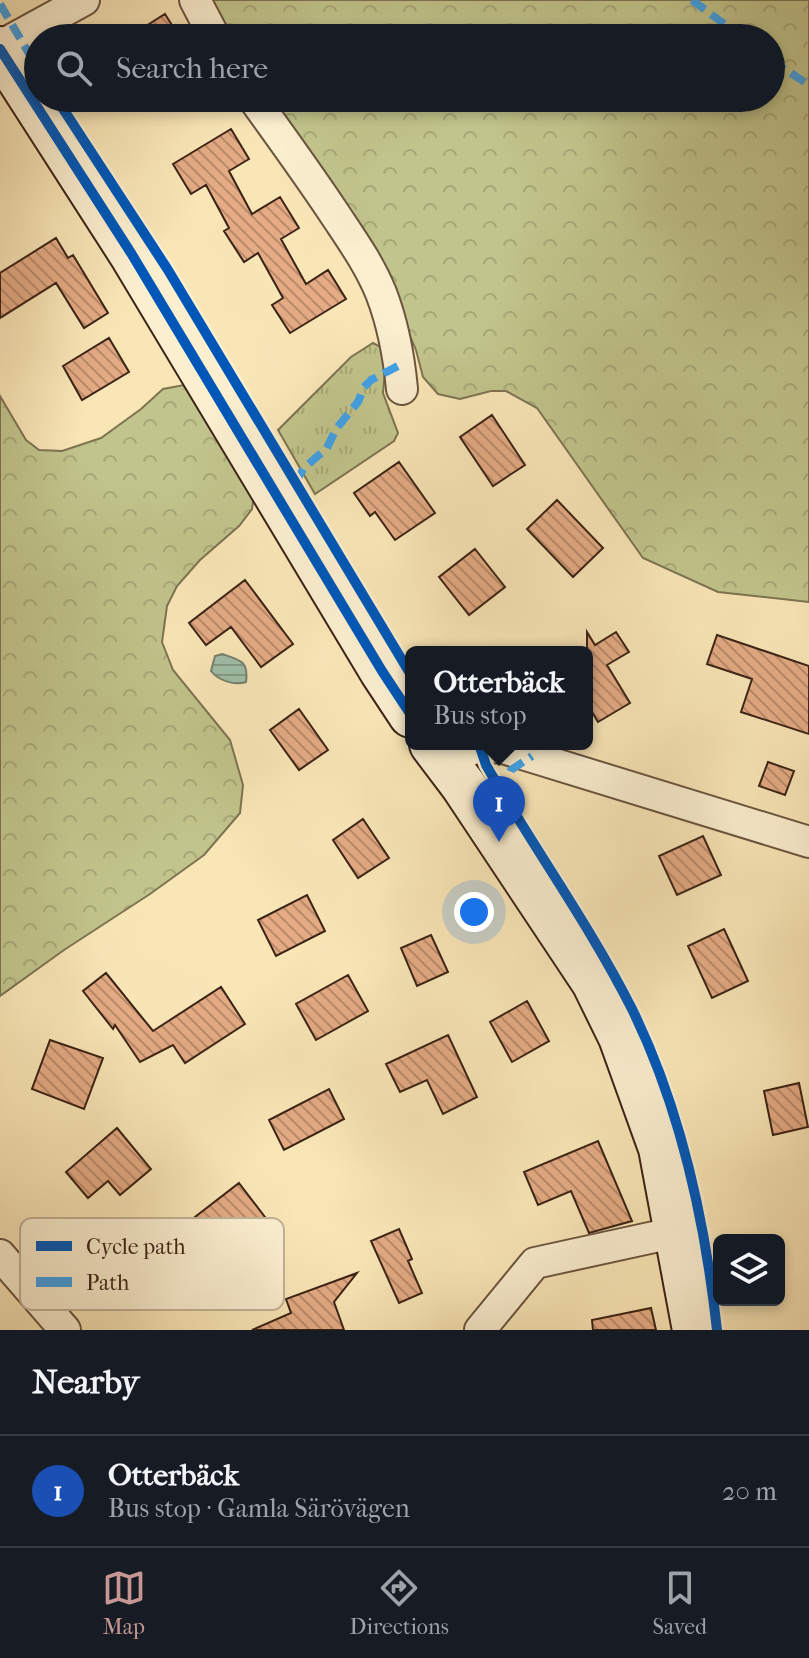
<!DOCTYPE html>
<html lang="en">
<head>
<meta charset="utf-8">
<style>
	:root { --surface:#171b24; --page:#20242c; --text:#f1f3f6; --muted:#9ea1a6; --line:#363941; --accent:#c59692 }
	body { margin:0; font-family:"IM FELL French Canon",serif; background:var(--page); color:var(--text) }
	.controls { position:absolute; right:24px; bottom:24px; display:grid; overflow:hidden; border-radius:12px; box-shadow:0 4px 12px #0003 }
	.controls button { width:72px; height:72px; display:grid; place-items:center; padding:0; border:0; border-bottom:2px solid var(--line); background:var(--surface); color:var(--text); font:40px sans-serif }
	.you { position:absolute; left:474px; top:912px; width:28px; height:28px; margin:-20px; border:6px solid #fff; border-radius:50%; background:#1a73e8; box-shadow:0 0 0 12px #1a73e833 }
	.badge { display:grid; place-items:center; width:52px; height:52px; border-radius:50%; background:var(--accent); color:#fff; font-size:26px; font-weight:700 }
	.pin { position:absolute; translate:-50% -66px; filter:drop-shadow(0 2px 4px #0008) }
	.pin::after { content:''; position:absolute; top:42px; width:28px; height:24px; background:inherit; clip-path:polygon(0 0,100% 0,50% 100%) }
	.popup { position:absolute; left:405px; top:646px; width:188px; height:104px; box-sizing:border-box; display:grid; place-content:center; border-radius:12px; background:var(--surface); filter:drop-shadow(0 2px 6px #0005); font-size:26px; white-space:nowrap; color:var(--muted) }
	.popup b { font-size:30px; color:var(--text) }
	.popup::after { content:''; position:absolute; left:50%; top:100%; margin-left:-16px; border:16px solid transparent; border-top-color:var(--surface) }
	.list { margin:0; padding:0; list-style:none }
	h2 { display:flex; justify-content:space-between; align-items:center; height:104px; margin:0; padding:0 32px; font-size:34px }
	h2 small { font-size:26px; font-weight:400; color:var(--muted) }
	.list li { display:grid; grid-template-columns:52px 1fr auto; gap:24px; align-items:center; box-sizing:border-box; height:112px; padding:0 32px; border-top:2px solid var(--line) }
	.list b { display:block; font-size:30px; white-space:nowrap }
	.list p { margin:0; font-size:26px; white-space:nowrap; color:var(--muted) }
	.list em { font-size:26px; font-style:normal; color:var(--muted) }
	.icon { flex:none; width:44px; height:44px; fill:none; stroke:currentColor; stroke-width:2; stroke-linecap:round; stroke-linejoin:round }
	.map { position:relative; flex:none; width:809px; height:1330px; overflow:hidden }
	.search { position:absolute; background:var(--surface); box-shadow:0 4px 12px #0003; left:24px; right:24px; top:24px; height:88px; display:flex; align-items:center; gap:20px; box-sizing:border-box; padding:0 28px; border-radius:44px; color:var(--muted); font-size:30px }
	.sheet { height:216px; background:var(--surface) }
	nav { display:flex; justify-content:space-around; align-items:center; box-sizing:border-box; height:112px; border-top:2px solid var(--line); background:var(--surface); font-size:22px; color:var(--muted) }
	nav a { display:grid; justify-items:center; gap:4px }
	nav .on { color:var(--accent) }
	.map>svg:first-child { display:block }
	.grass { fill:url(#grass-tufts); stroke:#7e7450; stroke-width:2 }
	.forest { fill:url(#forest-crowns); stroke:#7e7450; stroke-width:2 }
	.water { fill:url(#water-rules); stroke:#77816e; stroke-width:2 }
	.building { fill:url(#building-back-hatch); stroke:#3b2315; stroke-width:2 }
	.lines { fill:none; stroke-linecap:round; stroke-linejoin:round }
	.street-casing { stroke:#6a543e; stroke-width:34 }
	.secondary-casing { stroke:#3b2315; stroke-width:48 }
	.street { stroke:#fbefd0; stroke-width:30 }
	.secondary { stroke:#fbefd0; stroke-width:44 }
	.quiet { stroke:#3fa2ea; stroke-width:8; stroke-dasharray:16 8; stroke-linecap:butt }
	.cycleway-casing { stroke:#fbefd0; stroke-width:15 }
	.cycleway { stroke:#0057b8; stroke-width:10 }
	.key { fill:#fbefd0; stroke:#c1b298; stroke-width:2 }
	.key-label { font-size:22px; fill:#3b2315 }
</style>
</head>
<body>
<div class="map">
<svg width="809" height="1330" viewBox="0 0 809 1330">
	<defs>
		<pattern id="grass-tufts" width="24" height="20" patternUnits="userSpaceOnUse" patternTransform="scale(2)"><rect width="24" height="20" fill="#c1c48c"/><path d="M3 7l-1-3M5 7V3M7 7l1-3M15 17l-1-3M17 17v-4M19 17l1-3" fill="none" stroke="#a7a878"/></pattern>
		<pattern id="forest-crowns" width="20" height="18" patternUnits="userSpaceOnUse" patternTransform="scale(2)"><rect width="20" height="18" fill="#c1c48c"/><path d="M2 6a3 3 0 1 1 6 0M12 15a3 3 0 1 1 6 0" fill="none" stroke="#a7a878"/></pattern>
		<pattern id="water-rules" width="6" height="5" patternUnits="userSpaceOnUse" patternTransform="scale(2)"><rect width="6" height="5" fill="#9fc0a9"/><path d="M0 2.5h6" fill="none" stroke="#839c88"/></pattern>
		<pattern id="building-back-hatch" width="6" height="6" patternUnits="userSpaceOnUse" patternTransform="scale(2)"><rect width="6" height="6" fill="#e4ab84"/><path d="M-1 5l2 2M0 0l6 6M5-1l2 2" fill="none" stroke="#ba8b6b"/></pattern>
	</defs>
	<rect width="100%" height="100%" fill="#f9e6b7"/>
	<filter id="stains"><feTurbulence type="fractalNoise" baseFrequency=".0025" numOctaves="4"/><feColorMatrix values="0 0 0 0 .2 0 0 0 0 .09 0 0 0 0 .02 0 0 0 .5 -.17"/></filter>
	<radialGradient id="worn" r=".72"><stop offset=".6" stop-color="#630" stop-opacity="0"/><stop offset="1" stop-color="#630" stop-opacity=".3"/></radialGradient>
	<path class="grass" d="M373,343L384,349L386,359L383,393L398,433L394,441L315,494L278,430L351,357Z"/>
	<path class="forest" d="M207,0H809V602L718,592L643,558L537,408L506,391H491L460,399L438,394L423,377L416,350L400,313L267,98H771V38H229Z
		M184,385L200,393L255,489L252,509L239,526L200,560L177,586L167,606L162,642L173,670L230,740L243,785L240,813L204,855L150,894L64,950L0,996V396L26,440L39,450L62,451L101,438L141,409L163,389Z"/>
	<path class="water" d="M222,654C240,660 249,661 246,682C234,686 218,680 211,671L215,656Z"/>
	<path class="building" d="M165,14L180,38H127Z
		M231,129L249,159L229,171L252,214L280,197L299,228L281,239L306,284L328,270L346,299L290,333L272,305L283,298L258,253L244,262L224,231L229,228L206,185L191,194L173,164Z
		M56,238L68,258L73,255L108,313L84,328L56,283L0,318V273Z
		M109,338L129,372L82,400L63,366Z
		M492,415L525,465L493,486L460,437Z
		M399,462L435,513L395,540L375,512L370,516L354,493Z
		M557,500L603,548L573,577L527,529Z
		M475,549L505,587L469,615L439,577Z
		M245,580L293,644L261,667L231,627L206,645L189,623Z
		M587,632L595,645L616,632L629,652L607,665L630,703L598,722L587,704Z
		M717,635L809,666V734L741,712L752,679L707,664Z
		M299,709L328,750L299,770L270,730Z
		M768,762L794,771L785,795L759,786Z
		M363,819L389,858L358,878L333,840Z
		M703,836L721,875L677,895L659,856Z
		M307,895L325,931L276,956L258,920Z
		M724,929L748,981L712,998L688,946Z
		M431,935L448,972L417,986L401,948Z
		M106,973L153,1031L221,987L245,1024L185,1063L173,1045L140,1062L115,1025L113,1029L83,991Z
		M348,975L368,1011L316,1040L296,1004Z
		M527,1001L549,1041L512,1062L490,1022Z
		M448,1035L477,1097L443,1114L427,1080L400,1092L386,1064Z
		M50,1040L103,1058L84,1109L32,1089Z
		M799,1083L808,1127L773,1135L764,1091Z
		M329,1089L344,1119L284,1150L269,1120Z
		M117,1128L151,1169L120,1195L108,1181L88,1198L66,1172Z
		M598,1141L632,1221L589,1233L571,1191L538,1205L524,1172Z
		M239,1183L271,1225L282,1250L258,1264L248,1241L226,1258L195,1217Z
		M143,1228L171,1263L122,1303L94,1268Z
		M399,1229L412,1259L408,1261L422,1293L399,1303L371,1241Z
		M357,1273L334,1302L344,1330H252L291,1313L286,1299Z
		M651,1308L656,1330H593L592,1320Z"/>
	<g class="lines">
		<g class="street-casing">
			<path id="street" d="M195,0L215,38
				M0,46L84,0
				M253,98C282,138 311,178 338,219C354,243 370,266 381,293C393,324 399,357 402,389
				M445,762L479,746L503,748L809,842
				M0,1255L65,1330
				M480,1330L535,1263L677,1232"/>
		</g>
		<g class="secondary-casing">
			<path id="secondary" d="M0,49L131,253L382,671L411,715
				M432,744L463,785L594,982L621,1037L661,1148L695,1330"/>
		</g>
		<use href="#street" class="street"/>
		<use href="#secondary" class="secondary"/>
		<path class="quiet" d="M692,0L743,38
			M0,4L38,69
			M771,60L809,85
			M295,483L304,468L327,448L336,429L358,402L364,387L371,380L400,365
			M502,794L511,770L532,756"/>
		<g class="cycleway-casing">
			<path id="cycleway" d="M0,49L131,253L382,671L411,715
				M56,98L168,270L411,675
				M479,744L486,765C533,847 589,924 632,1009C681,1109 705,1220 717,1330"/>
		</g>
		<use href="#cycleway" class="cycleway"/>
	</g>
	<rect x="20" y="1218" width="264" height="92" rx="12" class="key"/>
	<rect x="36" y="1241" width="36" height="10" fill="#0057b8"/>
	<rect x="36" y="1277" width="36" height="10" fill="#3fa2ea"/>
	<g class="key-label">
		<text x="86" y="1254">Cycle path</text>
		<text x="86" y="1290">Path</text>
	</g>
	<rect width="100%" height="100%" filter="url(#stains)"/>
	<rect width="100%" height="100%" fill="url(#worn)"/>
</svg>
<div class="controls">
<button><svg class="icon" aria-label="layers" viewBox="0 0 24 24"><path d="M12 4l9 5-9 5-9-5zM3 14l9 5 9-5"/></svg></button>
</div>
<div class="you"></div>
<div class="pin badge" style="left:499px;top:842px;background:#1a4fb4">1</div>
<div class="popup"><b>Otterbäck</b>Bus stop</div>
<div class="search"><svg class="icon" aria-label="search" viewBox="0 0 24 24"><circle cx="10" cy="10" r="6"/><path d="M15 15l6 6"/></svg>Search here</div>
</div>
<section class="sheet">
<h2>Nearby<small></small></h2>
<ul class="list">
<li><span class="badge" style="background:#1a4fb4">1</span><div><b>Otterbäck</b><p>Bus stop · Gamla Särövägen</p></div><em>20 m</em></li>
</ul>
</section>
<nav>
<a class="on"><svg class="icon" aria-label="map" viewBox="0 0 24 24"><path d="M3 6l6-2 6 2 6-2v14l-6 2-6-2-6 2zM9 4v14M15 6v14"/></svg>Map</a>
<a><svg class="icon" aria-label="directions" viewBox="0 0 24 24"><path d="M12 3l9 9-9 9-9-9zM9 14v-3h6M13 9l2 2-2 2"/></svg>Directions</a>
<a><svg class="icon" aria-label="saved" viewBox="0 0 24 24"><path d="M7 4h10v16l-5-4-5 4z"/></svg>Saved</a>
</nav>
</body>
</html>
